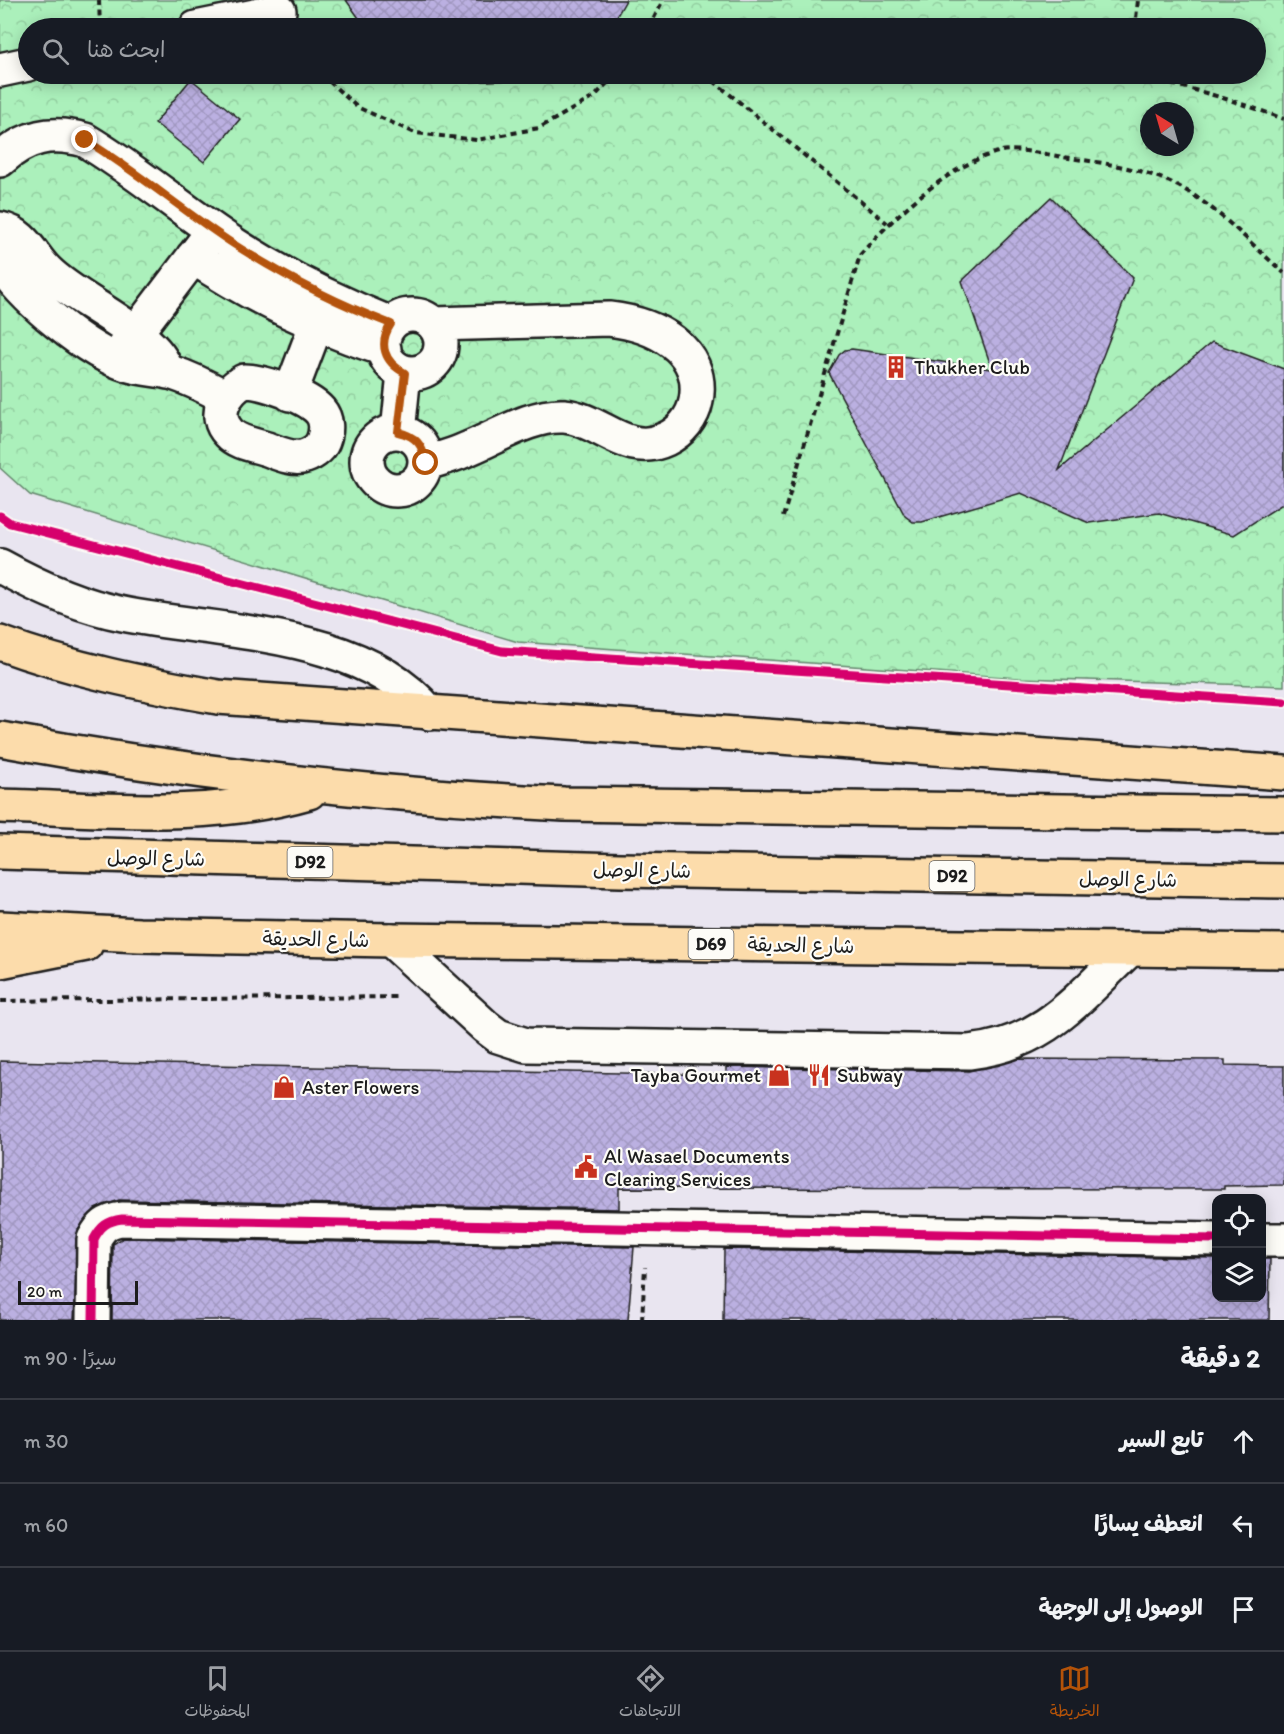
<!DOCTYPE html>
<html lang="ar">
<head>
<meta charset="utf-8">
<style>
	:root { --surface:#171b24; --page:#242831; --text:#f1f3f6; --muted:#9ea1a6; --line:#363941; --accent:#b45309 }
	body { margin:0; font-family:Itim,"Playpen Sans Arabic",sans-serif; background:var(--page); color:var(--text); direction:rtl }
	.controls { position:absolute; right:18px; bottom:18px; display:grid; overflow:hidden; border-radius:12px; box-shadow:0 3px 15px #0003 }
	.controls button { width:54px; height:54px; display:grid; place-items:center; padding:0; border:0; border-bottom:2px solid var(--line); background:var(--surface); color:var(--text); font:30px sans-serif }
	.compass { position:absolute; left:1140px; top:102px; width:54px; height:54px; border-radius:50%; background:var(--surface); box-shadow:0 3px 15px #0003; rotate:323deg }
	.scale { position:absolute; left:18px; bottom:15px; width:120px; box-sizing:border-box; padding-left:6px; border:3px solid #1c1c1c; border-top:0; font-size:16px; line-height:21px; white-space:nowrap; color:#1c1c1c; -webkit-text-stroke:4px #fdfcf7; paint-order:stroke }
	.stop { position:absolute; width:18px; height:18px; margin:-14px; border:4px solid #b45309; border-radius:50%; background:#fff }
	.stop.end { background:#b45309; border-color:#fff; box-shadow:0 2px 6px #0008 }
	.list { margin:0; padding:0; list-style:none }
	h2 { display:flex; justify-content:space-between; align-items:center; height:78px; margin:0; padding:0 24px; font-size:26px }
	h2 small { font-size:20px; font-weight:400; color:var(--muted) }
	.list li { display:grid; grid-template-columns:39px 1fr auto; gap:18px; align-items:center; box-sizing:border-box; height:84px; padding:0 24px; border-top:2px solid var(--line) }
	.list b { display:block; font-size:22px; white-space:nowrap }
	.list em { font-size:20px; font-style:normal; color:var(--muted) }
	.icon { flex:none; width:33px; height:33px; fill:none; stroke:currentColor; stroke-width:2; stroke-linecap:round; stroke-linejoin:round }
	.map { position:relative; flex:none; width:1284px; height:1320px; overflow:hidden; direction:ltr }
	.search { position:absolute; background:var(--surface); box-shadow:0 3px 15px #0003; left:18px; right:18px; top:18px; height:66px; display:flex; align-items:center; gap:15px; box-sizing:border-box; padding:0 21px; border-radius:33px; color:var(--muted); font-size:22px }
	.sheet { height:330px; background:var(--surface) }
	nav { display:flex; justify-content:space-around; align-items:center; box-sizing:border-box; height:84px; border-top:2px solid var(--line); background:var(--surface); font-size:16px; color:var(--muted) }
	nav a { display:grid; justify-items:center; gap:3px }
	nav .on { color:var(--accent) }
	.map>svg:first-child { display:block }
	.forest { fill:url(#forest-crowns); stroke:#64866c; stroke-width:1.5; fill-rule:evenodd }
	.building { fill:url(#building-cross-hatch); stroke:#1c1c1c; stroke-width:1.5 }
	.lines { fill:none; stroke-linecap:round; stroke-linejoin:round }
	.minor-casing { stroke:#1c1c1c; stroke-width:38 }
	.major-casing { stroke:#1c1c1c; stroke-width:38 }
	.path { stroke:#1c1c1c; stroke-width:4; stroke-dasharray:6 4.5; stroke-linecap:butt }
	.minor { stroke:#fdfcf7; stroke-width:33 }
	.major { stroke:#fcdcab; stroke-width:33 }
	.cycleway-casing { stroke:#fdfcf7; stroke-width:13 }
	.cycleway { stroke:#d6006c; stroke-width:9 }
	.route { stroke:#b45309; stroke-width:8 }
	.labels { text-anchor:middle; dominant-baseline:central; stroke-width:4.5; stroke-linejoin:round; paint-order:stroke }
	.shield { fill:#fdfcf7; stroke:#605f5e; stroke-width:1.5 }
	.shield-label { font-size:18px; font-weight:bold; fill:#1c1c1c }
	.poi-label { font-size:20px; fill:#1c1c1c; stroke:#fdfcf7; text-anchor:start }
	.street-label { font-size:20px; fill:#1c1c1c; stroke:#fdfcf7 }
</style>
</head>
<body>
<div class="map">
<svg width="1284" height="1320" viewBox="0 0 1284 1320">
	<defs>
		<pattern id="forest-crowns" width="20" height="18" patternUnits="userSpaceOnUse" patternTransform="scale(1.5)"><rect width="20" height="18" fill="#abf0bb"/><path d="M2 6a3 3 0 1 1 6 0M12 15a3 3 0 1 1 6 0" fill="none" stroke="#93cda0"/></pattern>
		<pattern id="building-cross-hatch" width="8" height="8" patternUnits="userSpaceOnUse" patternTransform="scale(1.5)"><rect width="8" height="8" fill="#bbb0e1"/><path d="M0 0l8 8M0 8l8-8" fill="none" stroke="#a097c0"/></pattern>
	</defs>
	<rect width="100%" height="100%" fill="#e9e5f0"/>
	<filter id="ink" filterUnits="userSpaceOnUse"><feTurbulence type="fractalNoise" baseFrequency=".0167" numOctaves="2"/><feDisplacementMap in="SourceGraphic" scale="12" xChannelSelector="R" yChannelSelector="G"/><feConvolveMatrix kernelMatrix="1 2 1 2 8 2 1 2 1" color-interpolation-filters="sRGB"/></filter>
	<g filter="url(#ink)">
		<path class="forest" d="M0,0H1284V686L1019,678L518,642L30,495L0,468ZM28,28H1256V74H28ZM1149,111H1185V147H1149Z"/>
		<path class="building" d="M346,0H626L610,28H366Z
			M437,74H536L518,80L463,82Z
			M191,79L240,119L204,162L155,123Z
			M1051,197L1133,278L1059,470L1212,342L1284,369V503L1234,535L1159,513L1089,523L1021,493L922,522H913L905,516L829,373L839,355L845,350L852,349L992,369L962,281Z
			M1019,1059L1225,1060V1065L1284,1066V1185L1224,1186V1189L619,1188V1209L119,1200L95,1209L78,1230L74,1320H0V1061L726,1075V1067L969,1071Z
			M123,1238L634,1247L628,1320H112L113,1244Z
			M724,1249L1216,1258V1298H1262V1259H1270L1269,1320H723Z"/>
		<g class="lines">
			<g class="minor-casing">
				<path id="minor" d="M196,28L279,11
					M0,70L28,64
					M0,160C26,136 51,131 85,140C137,171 184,212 235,245C285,277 336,302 391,324
					M0,229C25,234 31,255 47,271C77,302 156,332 167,372
					M193,257C253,297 315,327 384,349
					M0,262C22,298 88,353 129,365C142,369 156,369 170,372C189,378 207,387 225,397
					M383 344a29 29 0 1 1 58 0a29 29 0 1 1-58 0Z
					M122,351L207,239
					M244,381C262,381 307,396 320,411C327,419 327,431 323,441C320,449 311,455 302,457C290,459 278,453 267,449C255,445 238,443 229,433C211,415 226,391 244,381Z
					M290,394L323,307
					M367 461a29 29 0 1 1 58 0a29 29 0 1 1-58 0Z
					M398,432L404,373
					M426,463C439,459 452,456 465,450C494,439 531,414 564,416C601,419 626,458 666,439C681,432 693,417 696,401C706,348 653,324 609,319L434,324
					M0,566C38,587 80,606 123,614C223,634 359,629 430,713
					M391,940L486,1027L498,1036L526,1045L969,1052C1045,1044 1077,999 1130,949
					M1262,1240H1284
					M93,1320L94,1239C101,1226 107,1221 122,1219L1216,1239"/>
			</g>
			<g class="major-casing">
				<path id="major" d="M0,643C71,669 143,684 218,697L1284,773
					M0,739C187,773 374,795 564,804L1284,814
					M0,806C104,809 208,821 309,792
					M0,852L620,870L1284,881
					M0,928L139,935L391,940L1284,951
					M0,961L86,944"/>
			</g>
			<path class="path" d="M99,0L100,28
				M649,28L663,0
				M1135,28L1138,0
				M321,74L357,107L415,133L477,140L539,128L594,97L616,74
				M705,74L887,223
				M1109,74C1169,80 1228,98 1284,119
				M783,517L860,255C894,216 950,163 1002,151C1018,147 1064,158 1083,160C1118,165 1156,172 1187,191C1223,213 1253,246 1284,273
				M1,1001L398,997
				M642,1320L645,1267"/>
			<use href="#minor" class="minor"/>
			<use href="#major" class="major"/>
			<g class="cycleway-casing">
				<path id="cycleway" d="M0,516L10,523L502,651L1284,702
					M93,1320L94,1239C101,1226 107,1221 122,1219L1216,1239"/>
			</g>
			<use href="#cycleway" class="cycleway"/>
		</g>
	</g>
	<g class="lines" filter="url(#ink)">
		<path class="route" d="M85,140C137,171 184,212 235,245C285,277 336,303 391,324C378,344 384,362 405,373L398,432C416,436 423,445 426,463"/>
	</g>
	<defs>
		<g id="building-bare" transform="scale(1.8)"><path d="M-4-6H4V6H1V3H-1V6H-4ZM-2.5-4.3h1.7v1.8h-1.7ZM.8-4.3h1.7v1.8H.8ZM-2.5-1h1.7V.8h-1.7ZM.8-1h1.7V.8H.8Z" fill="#c8321e" stroke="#fdfcf7" stroke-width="2.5" paint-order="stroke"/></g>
		<g id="shop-bare" transform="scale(1.8)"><path d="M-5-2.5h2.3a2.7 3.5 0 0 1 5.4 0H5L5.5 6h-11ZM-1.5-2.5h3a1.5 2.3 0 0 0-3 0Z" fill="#c8321e" stroke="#fdfcf7" stroke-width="2.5" paint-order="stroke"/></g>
		<g id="restaurant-bare" transform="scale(1.8)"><path d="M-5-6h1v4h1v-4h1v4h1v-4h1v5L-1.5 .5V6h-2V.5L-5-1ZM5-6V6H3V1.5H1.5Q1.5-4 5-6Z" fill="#c8321e" stroke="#fdfcf7" stroke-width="2.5" paint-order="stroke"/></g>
		<g id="civic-bare" transform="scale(1.8)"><path d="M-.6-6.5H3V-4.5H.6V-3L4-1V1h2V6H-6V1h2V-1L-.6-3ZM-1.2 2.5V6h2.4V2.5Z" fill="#c8321e" stroke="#fdfcf7" stroke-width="2.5" paint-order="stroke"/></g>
	</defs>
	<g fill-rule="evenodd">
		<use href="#building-bare" x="896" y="367"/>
		<use href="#shop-bare" x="779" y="1075"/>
		<use href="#restaurant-bare" x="819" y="1075"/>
		<use href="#shop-bare" x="284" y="1087"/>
		<use href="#civic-bare" x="586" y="1167"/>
	</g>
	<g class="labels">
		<g class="shield">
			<rect x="287.5" y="847" width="45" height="30" rx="4.5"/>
			<rect x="929.5" y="861" width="45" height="30" rx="4.5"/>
			<rect x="688.5" y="929" width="45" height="30" rx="4.5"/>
		</g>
		<g class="shield-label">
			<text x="310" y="862">D92</text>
			<text x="952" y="876">D92</text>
			<text x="711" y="944">D69</text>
		</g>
		<g class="poi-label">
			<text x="914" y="367">Thukher Club</text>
			<text x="761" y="1075" text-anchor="end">Tayba Gourmet</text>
			<text x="837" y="1075">Subway</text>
			<text x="302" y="1087">Aster Flowers</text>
			<text x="604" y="1156">Al Wasael Documents<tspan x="604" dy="23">Clearing Services</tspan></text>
		</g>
		<g class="street-label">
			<text transform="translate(156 858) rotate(1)">شارع الوصل</text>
			<text transform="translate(642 870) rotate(1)">شارع الوصل</text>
			<text transform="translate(1128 879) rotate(1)">شارع الوصل</text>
			<text transform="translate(316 939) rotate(1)">شارع الحديقة</text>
			<text transform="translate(801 945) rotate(1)">شارع الحديقة</text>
		</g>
	</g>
</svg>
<div class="controls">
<button><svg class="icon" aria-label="locate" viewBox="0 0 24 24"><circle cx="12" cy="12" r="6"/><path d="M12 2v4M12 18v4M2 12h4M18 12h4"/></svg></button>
<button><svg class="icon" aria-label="layers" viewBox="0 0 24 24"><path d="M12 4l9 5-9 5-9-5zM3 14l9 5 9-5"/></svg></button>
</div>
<svg class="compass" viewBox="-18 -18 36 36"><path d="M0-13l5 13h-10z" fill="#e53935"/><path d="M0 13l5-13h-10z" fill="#9ea1a6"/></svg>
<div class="scale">20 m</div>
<div class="stop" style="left:426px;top:463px"></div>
<div class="stop end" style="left:85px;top:140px"></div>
<div class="search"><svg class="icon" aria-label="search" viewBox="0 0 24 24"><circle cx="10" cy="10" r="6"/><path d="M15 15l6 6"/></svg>ابحث هنا</div>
</div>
<section class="sheet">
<h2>2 دقيقة<small>سيرًا · 90 m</small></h2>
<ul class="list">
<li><svg class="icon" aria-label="ahead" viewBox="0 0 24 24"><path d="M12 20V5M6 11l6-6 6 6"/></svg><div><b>تابع السير</b></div><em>30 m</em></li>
<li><svg class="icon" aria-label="left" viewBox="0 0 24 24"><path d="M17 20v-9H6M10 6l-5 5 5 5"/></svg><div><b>انعطف يسارًا</b></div><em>60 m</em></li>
<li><svg class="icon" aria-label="arrive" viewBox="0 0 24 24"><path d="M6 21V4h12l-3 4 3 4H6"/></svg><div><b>الوصول إلى الوجهة</b></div></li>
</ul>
</section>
<nav>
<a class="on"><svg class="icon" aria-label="map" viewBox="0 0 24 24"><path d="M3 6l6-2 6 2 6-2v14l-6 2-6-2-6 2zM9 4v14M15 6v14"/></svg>الخريطة</a>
<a><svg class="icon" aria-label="directions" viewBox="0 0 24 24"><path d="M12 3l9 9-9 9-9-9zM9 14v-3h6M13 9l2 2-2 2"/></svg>الاتجاهات</a>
<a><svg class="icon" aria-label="saved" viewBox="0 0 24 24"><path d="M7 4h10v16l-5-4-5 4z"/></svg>المحفوظات</a>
</nav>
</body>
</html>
